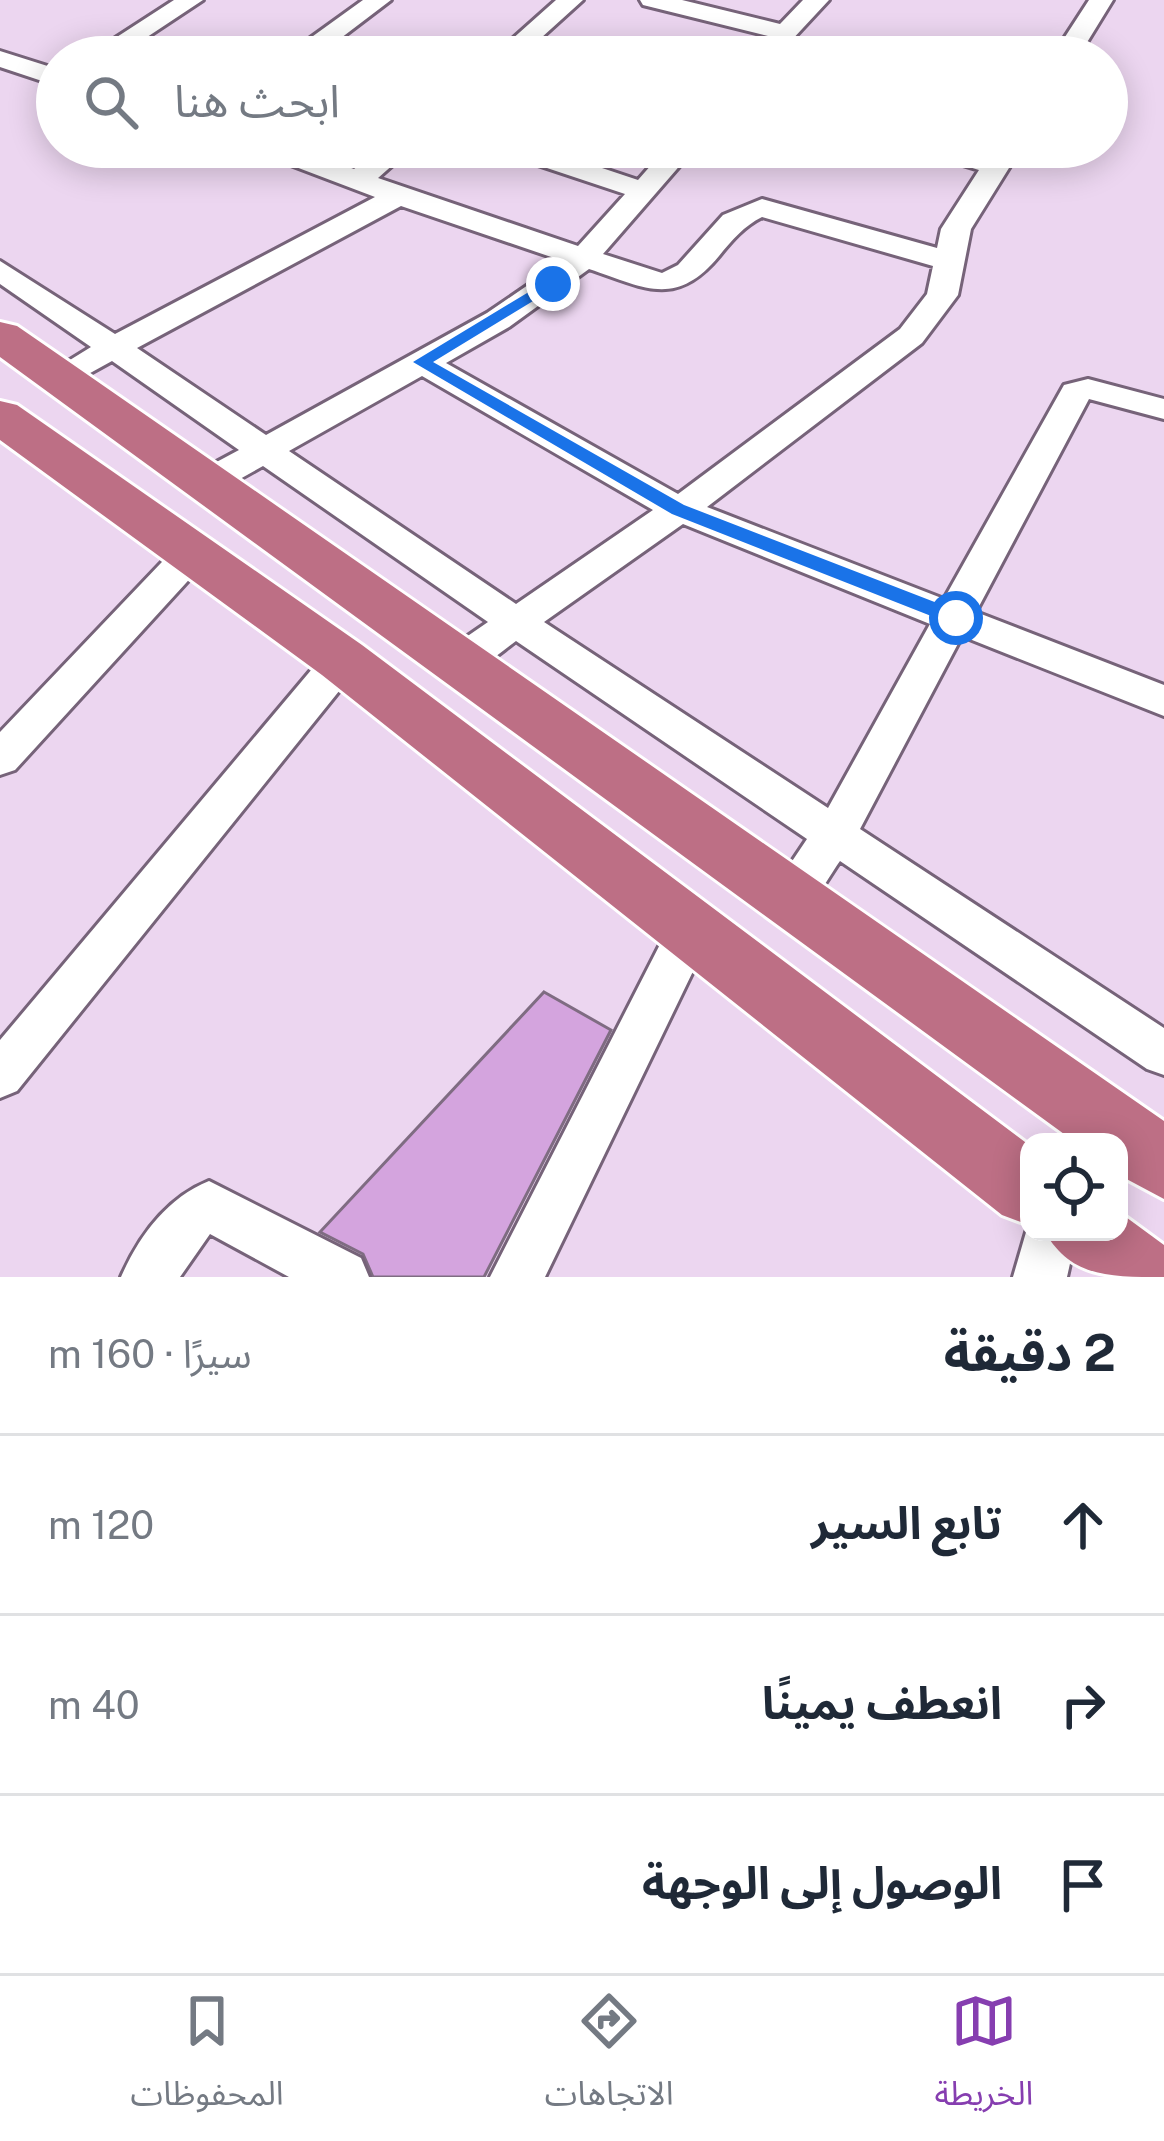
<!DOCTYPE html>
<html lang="ar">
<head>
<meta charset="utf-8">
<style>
	:root { --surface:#fff; --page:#f2f2f3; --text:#1f2937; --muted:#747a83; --line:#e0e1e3; --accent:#863eb0 }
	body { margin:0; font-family:"Public Sans","Noto Sans Arabic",sans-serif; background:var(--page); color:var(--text); direction:rtl }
	.controls { position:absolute; right:36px; bottom:36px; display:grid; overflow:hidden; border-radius:24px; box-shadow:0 6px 30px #0003 }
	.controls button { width:108px; height:108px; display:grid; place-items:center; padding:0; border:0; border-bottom:3px solid var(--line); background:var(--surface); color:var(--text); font:60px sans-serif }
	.stop { position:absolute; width:36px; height:36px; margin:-27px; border:9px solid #1a73e8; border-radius:50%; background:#fff }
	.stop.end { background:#1a73e8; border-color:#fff; box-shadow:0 3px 12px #0008 }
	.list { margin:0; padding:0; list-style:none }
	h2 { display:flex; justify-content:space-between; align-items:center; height:156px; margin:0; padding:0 48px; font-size:51px }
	h2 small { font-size:39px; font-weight:400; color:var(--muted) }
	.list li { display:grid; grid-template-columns:78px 1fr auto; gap:36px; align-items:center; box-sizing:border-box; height:180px; padding:0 48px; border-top:3px solid var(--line) }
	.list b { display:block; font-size:45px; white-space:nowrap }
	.list em { font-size:39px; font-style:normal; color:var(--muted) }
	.icon { flex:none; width:66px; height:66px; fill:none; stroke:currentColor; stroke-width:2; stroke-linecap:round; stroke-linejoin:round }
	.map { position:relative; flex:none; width:1164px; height:1277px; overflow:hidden; direction:ltr }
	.search { position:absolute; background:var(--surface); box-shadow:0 6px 30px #0003; left:36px; right:36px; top:36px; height:132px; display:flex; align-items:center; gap:30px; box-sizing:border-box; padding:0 42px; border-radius:66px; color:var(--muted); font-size:45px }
	.sheet { height:696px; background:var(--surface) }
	nav { display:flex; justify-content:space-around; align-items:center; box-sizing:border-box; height:168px; border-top:3px solid var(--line); background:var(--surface); font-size:33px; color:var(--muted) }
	nav a { display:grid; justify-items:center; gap:6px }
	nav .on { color:var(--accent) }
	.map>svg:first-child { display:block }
	.building { fill:#d4a4de; stroke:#7f6c82; stroke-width:3 }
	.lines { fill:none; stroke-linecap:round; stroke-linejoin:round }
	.minor-casing { stroke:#766379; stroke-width:6 }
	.highway-casing { stroke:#fff; stroke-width:6 }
	.minor { fill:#fff; fill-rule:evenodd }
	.highway { fill:#bd6f85; fill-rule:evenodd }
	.route { fill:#1a73e8 }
</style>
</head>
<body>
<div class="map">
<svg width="1164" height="1277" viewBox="0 0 1164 1277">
	<rect width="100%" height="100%" fill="#ecd6f0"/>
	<path class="building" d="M544,992L611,1030L484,1277H373L363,1254L320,1232Z"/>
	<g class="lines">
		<g class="minor-casing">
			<path id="minor" d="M174,0H203L117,57H86Z
				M363,0H391L341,38L392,52L396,57H355L325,49L314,57H284Z
				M556,0H583L520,57H492Z
				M640,0H682L780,24L803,0H829L776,57H749L768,36L643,5Z
				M1089,0H1113L1078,57H1052Z
				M0,51L57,69V86L0,67Z
				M255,147H294L354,169L382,147H413L378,178L578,246L625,194L502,153L498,147H539L638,180L667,147H696L603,254L662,273L678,265L723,215L762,199L937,248L941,229L979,170L923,153L919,147H962L989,155L994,147H1022L971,229L958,295L922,343L707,507L944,599L1064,385L1088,379L1164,399V419L1089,399L976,612L1164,685V716L962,636L860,829L1164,1028V1075L1147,1069L840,861C822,886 811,919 776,907L770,894L807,839L516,641C494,657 471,681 443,673L437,663L443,653L488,622L263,466L222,489H196L191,481L196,473L239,450L112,361L72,383H48L44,376L91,347L0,284V261L115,334L375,197L259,153ZM401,206L563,261L487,313L266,435L137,348ZM762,217L933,266L927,294L900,329L678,494L446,363L509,327L589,269C645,288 676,308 719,256C732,240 744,226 762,217ZM422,376L653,510L516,604L289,451ZM683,524L930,624L828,808L544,622Z
				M194,539L207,542L212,551L207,560L15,770L0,775V732L181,542Z
				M342,646L356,650L362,660L356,670L17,1091L0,1098V1040L328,650Z
				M690,911L706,917L713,930L545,1277H490L674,917Z
				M209,1181L361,1258L369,1277H289L210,1234L180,1277H121C139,1236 167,1198 209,1181Z
				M1029,1222V1232H1077L1067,1277H1013Z"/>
		</g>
		<g class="highway-casing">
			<path id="highway" d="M0,322L17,326L75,366L1164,1121V1199L1119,1175V1142H1075L0,357Z
				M0,401L17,405L362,645L1029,1145V1225L1002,1215L322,675L0,440Z
				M1119,1212L1164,1245V1277C1108,1277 1071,1277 1045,1232H1119Z"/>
		</g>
		<use href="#minor" class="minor"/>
		<use href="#highway" class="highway"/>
	</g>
	<path class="route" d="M547,281L561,284L433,362L684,505L963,613V623H949L672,514L413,362Z"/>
</svg>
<div class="controls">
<button><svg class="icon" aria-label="locate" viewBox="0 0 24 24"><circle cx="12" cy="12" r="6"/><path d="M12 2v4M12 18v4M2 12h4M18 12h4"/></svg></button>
</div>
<div class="stop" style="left:956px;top:618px"></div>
<div class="stop end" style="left:553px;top:284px"></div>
<div class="search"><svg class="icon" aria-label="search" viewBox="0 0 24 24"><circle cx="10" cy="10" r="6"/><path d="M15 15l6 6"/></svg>ابحث هنا</div>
</div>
<section class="sheet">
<h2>2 دقيقة<small>سيرًا · 160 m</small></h2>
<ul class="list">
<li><svg class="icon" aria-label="ahead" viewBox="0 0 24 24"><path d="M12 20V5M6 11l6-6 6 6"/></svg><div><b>تابع السير</b></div><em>120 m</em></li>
<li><svg class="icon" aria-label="right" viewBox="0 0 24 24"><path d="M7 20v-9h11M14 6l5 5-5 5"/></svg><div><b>انعطف يمينًا</b></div><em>40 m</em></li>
<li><svg class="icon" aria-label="arrive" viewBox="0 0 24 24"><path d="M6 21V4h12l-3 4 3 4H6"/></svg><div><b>الوصول إلى الوجهة</b></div></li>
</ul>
</section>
<nav>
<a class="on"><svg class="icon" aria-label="map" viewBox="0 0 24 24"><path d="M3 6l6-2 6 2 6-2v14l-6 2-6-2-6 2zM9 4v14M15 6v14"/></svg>الخريطة</a>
<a><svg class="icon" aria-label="directions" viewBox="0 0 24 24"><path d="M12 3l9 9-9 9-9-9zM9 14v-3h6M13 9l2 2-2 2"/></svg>الاتجاهات</a>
<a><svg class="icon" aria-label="saved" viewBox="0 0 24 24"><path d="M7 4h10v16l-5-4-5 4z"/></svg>المحفوظات</a>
</nav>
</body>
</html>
